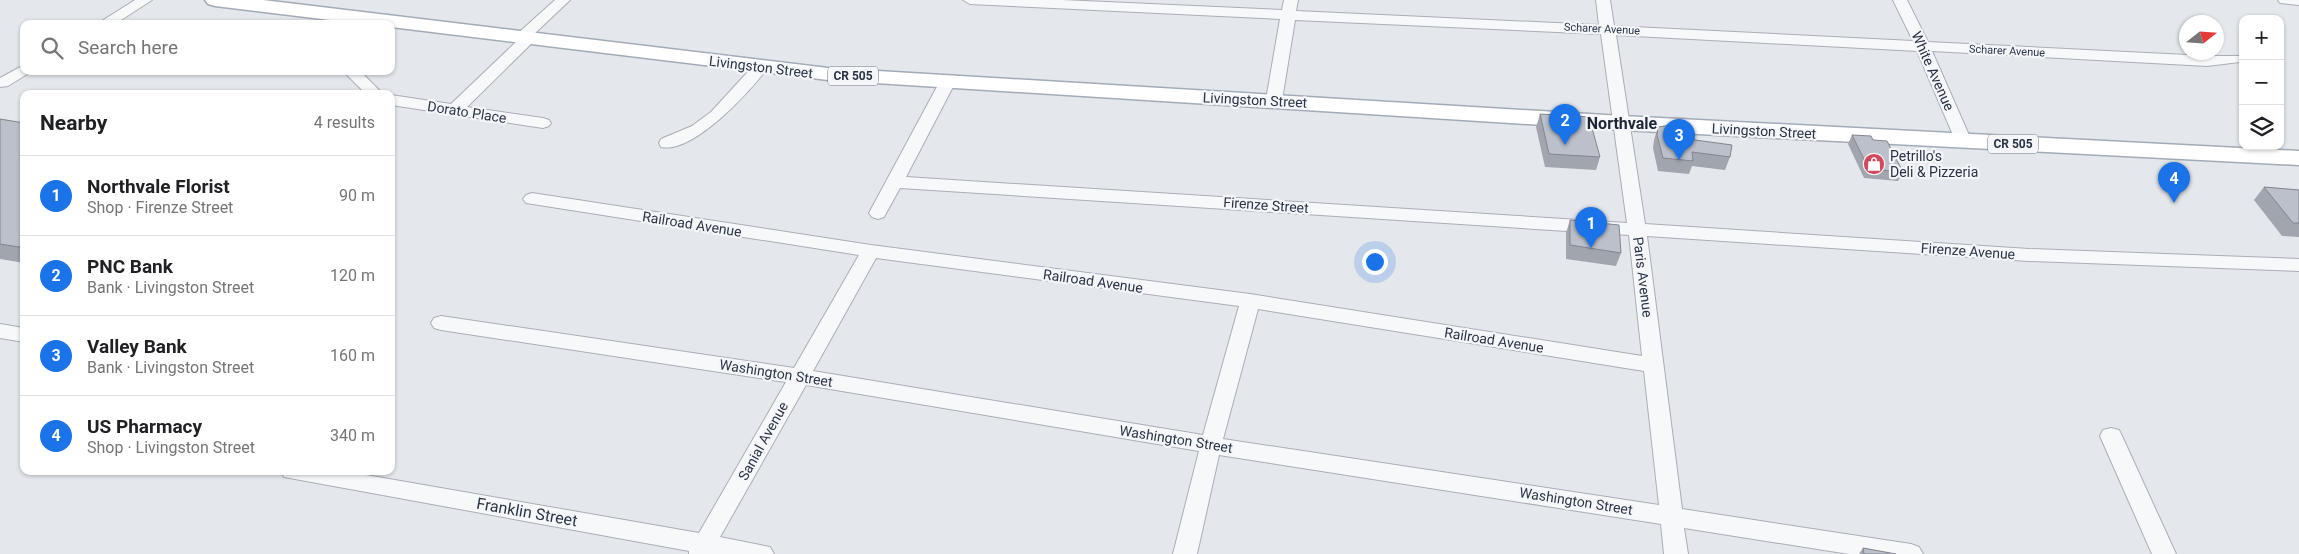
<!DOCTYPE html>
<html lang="en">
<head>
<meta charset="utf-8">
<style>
	:root { --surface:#fff; --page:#f6f6f6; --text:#202124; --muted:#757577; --line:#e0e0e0; --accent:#1a73e8 }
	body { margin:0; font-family:Roboto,sans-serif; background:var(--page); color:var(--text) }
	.controls { position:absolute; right:15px; top:15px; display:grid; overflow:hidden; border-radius:10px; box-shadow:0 1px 4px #0004 }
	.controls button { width:45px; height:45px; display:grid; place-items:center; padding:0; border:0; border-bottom:1px solid var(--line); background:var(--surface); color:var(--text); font:25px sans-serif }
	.compass { position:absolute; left:2179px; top:15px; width:45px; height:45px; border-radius:50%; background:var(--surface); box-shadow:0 1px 4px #0004; rotate:73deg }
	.you { position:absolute; left:1374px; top:261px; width:18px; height:18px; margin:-12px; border:4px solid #fff; border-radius:50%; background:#1a73e8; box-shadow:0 0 0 8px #1a73e833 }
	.badge { display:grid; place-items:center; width:32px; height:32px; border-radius:50%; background:var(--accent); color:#fff; font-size:16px; font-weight:700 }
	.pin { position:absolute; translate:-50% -41px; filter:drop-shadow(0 1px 2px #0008) }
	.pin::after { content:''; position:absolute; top:26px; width:18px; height:15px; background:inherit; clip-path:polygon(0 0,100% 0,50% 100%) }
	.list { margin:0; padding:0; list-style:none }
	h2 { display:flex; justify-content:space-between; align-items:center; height:65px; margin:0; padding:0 20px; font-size:21px }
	h2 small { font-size:16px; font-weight:400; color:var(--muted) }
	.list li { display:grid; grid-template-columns:32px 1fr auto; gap:15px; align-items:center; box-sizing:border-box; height:80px; padding:0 20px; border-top:1px solid var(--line) }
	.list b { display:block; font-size:19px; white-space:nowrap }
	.list p { margin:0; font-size:16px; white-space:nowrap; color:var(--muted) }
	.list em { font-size:16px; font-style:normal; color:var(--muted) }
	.icon { flex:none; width:28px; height:28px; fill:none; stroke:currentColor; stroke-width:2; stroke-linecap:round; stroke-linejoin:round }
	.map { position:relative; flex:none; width:2299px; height:554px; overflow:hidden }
	.search { position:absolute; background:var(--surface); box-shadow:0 1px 4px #0004; left:20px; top:20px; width:375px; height:55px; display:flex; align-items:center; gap:12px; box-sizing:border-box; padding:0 18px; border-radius:10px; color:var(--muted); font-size:19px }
	.panel { position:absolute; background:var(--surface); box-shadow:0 1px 4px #0004; left:20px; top:90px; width:375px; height:385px; border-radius:10px }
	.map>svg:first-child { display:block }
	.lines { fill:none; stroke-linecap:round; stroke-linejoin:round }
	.minor-casing { stroke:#a9aeb7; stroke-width:2 }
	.major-casing { stroke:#a3abb8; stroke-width:3 }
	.minor { fill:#f7f8fa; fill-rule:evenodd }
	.major { fill:#fff; fill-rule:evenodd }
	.wall { fill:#a1a5ae }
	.shaded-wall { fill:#83868d }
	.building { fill:#bbc0ca; stroke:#83868d }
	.labels { text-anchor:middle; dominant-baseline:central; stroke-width:4.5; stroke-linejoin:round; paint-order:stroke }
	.far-street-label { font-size:11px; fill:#2b3445; stroke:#f4f6f9 }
	.shield { fill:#f4f6f9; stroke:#676e7b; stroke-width:1 }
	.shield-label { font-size:12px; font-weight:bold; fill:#2b3445 }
	.street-label { font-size:14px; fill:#2b3445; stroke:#f4f6f9 }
	.poi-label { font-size:14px; fill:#2b3445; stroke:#f4f6f9; text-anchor:start }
	.quarter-label { font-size:16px; font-weight:bold; fill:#1d2536; stroke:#f4f6f9 }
	.near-street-label { font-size:16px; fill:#2b3445; stroke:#f4f6f9 }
</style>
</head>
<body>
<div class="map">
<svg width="2299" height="554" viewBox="0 0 2299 554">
	<rect width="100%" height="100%" fill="#e4e7ec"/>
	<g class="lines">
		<g class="minor-casing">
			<path id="minor" d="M135,0H152L115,24H97Z
				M555,0H570L532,36L535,39L533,42L467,107L543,118L549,120L551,123L549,126L543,128L391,105V95L451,104L517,41L514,38L516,35Z
				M963,0H1062L1282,10L1284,0H1298L1296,11L1599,25L1596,0H1610L1614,26L1913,41L1893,0H1907L1928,42L2207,56H2240L2243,59L2240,62L2207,66L1932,51L1972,142L1970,146H1958L1956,142L1917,51L1616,35L1645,224L2029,249L2299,259V271L2029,261L1647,236L1682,509L1911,544L1919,547L1923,554H1849L1684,528L1688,554H1664L1661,524L1219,455L1197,554H1173L1199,451L806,385L720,537L770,547L774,554H689V551L284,477L281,471H343L699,533L786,382L441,330L434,328L431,323L434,318L441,316L794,368L859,255L526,203L523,199L526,195L532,193L871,245L1250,294L1642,356L1629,235L900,188L884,217L878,219L872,217L869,213L939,83L941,80H953L955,83L906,177L1627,223L1601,34L1295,20L1282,100L1280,103H1268L1266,100L1280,19L970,4ZM876,258L1239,306L1203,435L813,371ZM1258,309L1644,371L1659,505L1223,439Z
				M2278,0H2299V5L2280,3Z
				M760,62L765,64L768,67C751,91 693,154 661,147L659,143L661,139L692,126L711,112L755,64Z
				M24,65V71H31L29,73L8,86L0,87V78Z
				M343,71H360L383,94H366Z
				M0,324L24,328V342L0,338Z
				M2111,428L2119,430L2122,436L2176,554H2152L2100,436L2103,430Z"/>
		</g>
		<g class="major-casing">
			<path id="major" d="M205,0H263L828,68L1622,116L2299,151V165L1622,130L828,80L391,27V24H363L215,6L208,4Z"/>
		</g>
		<use href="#minor" class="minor"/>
		<use href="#major" class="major"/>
	</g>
	<path class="wall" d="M1540,114L1600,157L1596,170L1545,167L1536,127Z
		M0,119L24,123V263L0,259Z
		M1658,127L1695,140L1730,157L1725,170L1692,166L1689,174L1658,171L1653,148L1654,140Z
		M1852,135L1873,140L1903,172L1898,181L1864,178L1848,144Z
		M2264,187L2299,190V237L2282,236L2254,200Z
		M1570,220L1621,253L1616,266L1566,259V233Z
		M1863,548L1896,554H1859Z"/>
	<path class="shaded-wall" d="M24,244V253L19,247Z"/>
	<path class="building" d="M1540,114L1589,117L1600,157L1549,154Z
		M0,119L24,123V244L19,247L0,244Z
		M1672,125L1686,129L1695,140L1732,145L1730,157L1692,152L1693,161L1663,158L1657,135L1658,127Z
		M1852,135L1871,136L1873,140L1887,141L1903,172L1869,169Z
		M2264,187L2299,190V223H2293Z
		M1570,220L1619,225L1621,253L1570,245Z
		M1863,548L1896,554H1864Z"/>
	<defs>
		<g id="shop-disc" transform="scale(1.125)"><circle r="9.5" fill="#d1495b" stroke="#f4f6f9"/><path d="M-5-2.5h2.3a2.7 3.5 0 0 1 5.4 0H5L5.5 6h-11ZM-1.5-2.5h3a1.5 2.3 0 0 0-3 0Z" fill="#fff"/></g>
	</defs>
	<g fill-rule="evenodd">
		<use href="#shop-disc" x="1874" y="164"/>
	</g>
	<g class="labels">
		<g class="far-street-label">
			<text transform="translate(1602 29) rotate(3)">Scharer Avenue</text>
			<text transform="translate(2007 51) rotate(3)">Scharer Avenue</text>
		</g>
		<g class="shield">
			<rect x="828" y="66.5" width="50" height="19" rx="4"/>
			<rect x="1988" y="134.5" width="50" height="19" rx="4"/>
		</g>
		<g class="shield-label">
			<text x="853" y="76">CR 505</text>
			<text x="2013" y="144">CR 505</text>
		</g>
		<g class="street-label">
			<text transform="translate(761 67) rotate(7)">Livingston Street</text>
			<text transform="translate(1933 71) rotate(66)">White Avenue</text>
			<text transform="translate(1255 100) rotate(3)">Livingston Street</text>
			<text transform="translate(467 112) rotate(9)">Dorato Place</text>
			<text transform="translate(1764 131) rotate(3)">Livingston Street</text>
			<text transform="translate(1266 205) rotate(4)">Firenze Street</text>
			<text transform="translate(692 224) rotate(9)">Railroad Avenue</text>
			<text transform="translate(1968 251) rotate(4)">Firenze Avenue</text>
			<text transform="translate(1643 277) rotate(83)">Paris Avenue</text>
			<text transform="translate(1093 281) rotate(8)">Railroad Avenue</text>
			<text transform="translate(1494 340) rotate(9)">Railroad Avenue</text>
			<text transform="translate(776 373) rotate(9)">Washington Street</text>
			<text transform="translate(1176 439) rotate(9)">Washington Street</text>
			<text transform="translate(763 441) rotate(-61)">Sanial Avenue</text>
			<text transform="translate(1576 501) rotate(9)">Washington Street</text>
		</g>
		<g class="poi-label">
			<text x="1890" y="156">Petrillo's<tspan x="1890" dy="16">Deli &amp; Pizzeria</tspan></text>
		</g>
		<g class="quarter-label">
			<text x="1622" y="123">Northvale</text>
		</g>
		<g class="near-street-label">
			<text transform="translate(527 512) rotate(10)">Franklin Street</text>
		</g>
	</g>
</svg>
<div class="controls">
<button>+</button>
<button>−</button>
<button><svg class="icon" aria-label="layers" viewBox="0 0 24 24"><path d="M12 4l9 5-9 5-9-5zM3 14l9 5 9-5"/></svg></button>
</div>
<svg class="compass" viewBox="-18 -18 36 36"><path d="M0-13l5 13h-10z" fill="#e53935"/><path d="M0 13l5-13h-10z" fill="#757577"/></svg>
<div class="you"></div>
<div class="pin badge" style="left:1591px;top:248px">1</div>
<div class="pin badge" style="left:1565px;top:145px">2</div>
<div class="pin badge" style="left:1679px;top:160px">3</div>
<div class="pin badge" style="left:2174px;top:203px">4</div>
<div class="search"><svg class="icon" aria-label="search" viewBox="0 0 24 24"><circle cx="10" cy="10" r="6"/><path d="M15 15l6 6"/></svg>Search here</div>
<section class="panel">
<h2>Nearby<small>4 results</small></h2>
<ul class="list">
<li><span class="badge">1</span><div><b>Northvale Florist</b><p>Shop · Firenze Street</p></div><em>90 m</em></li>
<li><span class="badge">2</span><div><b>PNC Bank</b><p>Bank · Livingston Street</p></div><em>120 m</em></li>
<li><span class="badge">3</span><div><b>Valley Bank</b><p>Bank · Livingston Street</p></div><em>160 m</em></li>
<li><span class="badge">4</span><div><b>US Pharmacy</b><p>Shop · Livingston Street</p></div><em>340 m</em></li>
</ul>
</section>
</div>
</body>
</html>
